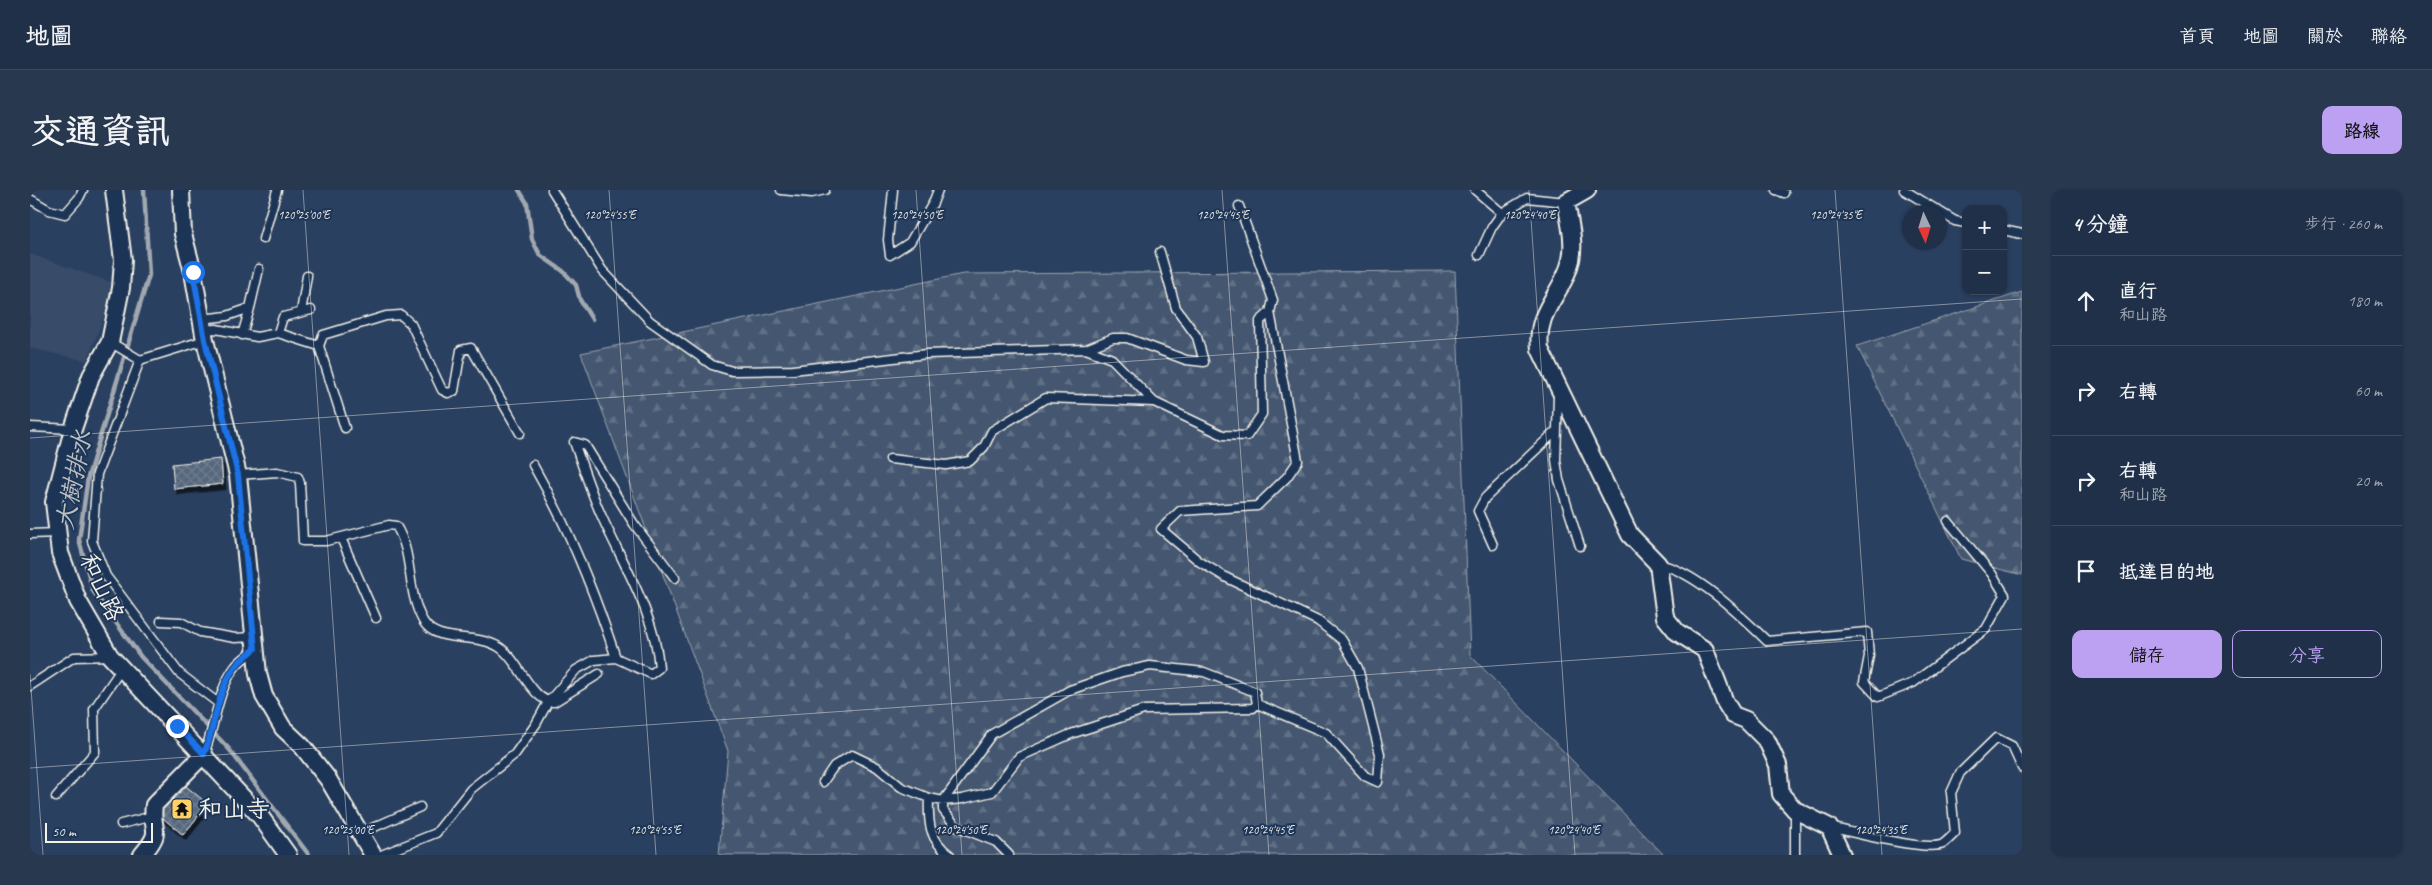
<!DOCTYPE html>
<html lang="zh-TW">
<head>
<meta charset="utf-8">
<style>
	:root { --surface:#203048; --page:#28384f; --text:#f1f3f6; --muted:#a2a9b4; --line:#3d4b60; --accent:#bca0f2 }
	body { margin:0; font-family:Caveat,"LXGW WenKai TC",sans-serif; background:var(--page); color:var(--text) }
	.controls { position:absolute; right:15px; top:15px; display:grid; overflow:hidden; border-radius:10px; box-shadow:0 1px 4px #0004 }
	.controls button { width:45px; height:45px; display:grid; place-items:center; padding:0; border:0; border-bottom:1px solid var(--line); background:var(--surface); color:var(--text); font:25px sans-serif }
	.compass { position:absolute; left:1872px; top:15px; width:45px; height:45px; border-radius:50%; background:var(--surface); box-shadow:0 1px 4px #0004; rotate:176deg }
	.scale { position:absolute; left:15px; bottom:12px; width:108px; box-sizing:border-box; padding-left:5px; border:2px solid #f4f1e8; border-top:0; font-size:14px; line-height:18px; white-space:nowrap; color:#f4f1e8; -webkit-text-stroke:4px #1d3557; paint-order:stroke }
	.stop { position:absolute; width:15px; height:15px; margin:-11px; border:4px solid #1a73e8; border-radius:50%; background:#fff }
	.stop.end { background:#1a73e8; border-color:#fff; box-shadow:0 1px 5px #0008 }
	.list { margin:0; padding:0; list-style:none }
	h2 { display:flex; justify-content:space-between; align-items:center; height:65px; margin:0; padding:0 20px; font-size:21px }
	h2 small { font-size:16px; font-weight:400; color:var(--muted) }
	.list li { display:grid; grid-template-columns:32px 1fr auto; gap:15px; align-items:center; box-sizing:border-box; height:90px; padding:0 20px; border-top:1px solid var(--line) }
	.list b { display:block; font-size:19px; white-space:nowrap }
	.list p { margin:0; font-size:16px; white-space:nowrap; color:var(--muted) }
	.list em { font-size:16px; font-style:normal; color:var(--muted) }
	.actions { display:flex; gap:10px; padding:15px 20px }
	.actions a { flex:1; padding:11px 0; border:1px solid var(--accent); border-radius:10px; text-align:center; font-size:18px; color:var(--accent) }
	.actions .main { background:var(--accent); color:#111 }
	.icon { flex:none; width:28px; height:28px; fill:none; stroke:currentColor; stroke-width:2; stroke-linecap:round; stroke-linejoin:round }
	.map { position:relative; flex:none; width:1992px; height:665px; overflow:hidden; border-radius:10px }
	header { display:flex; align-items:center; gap:30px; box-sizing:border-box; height:70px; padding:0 25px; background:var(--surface); border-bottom:1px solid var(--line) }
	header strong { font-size:24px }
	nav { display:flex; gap:28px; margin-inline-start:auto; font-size:18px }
	.intro { display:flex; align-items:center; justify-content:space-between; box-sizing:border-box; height:120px; padding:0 30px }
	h1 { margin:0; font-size:35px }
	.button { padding:12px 22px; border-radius:10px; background:var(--accent); color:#111; font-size:18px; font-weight:700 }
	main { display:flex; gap:30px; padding:0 30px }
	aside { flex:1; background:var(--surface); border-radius:10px; box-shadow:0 1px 4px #0004 }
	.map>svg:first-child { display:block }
	.built { fill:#374c69 }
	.forest { fill:url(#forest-firs); stroke:#9ca4ac }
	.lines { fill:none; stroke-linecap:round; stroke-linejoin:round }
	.stream { stroke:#a1a8b0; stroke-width:4.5 }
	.building { fill:url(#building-cross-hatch); stroke:#f4f1e8; filter:url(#shadow) }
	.lane-casing { stroke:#f4f1e8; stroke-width:11 }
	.street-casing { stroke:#f4f1e8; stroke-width:20 }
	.lane { stroke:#1d3557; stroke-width:8 }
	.street { stroke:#1d3557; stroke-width:16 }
	.route { stroke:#1a73e8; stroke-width:6 }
	.ticks { fill:none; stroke:#f4f1e8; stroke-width:1; stroke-opacity:0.45 }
	.labels { text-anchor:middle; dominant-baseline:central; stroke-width:4; stroke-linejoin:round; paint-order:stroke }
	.street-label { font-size:24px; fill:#f4f1e8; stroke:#1d3557 }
	.poi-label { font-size:24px; fill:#f4f1e8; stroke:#1d3557; text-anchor:start }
	.water-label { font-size:25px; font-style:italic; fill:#bdc1c2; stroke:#1d3557 }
	.ticks-label { font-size:12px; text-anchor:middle; fill:#f4f1e8; stroke:#1d3557; stroke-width:4; stroke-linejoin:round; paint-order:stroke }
</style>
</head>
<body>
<header>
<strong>地圖</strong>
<nav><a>首頁</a><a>地圖</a><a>關於</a><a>聯絡</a></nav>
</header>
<div class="intro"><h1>交通資訊</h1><a class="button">路線</a></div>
<main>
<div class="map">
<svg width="1992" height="665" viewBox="0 0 1992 665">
	<defs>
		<pattern id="forest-firs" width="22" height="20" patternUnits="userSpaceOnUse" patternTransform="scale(1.25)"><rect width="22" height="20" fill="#445771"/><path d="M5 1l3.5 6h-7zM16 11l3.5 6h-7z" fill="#607085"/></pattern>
		<pattern id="building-cross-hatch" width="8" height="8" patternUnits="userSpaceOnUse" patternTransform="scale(1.25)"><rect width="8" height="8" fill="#56677d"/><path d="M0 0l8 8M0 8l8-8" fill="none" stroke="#6f7d8f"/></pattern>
		<filter id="shadow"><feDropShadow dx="3" dy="5.5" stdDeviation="0" flood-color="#0009"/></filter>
	</defs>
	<rect width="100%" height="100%" fill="#2a4060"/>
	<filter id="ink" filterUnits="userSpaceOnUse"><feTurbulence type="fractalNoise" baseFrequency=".02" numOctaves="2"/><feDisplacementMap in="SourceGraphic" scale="10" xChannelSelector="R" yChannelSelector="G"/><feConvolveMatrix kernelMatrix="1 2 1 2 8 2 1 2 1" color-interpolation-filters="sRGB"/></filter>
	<g filter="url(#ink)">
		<path class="built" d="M0,64L86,94L57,171L0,158Z"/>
		<path class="forest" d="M1425,81L1440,465L1634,665H689L698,561L551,163L933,84Z
			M1992,102V385L1931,369L1827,156Z"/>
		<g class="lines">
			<path class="stream" d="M114,0L119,85L58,287L49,350L63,401L111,467L199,559L279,665
				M489,0L497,13L502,49L510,65L533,81L546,95L550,110L562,129"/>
		</g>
		<path class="building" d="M191,269L193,294L144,299L142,274Z
			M152,593L178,614L153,645L127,623Z"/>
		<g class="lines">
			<g class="lane-casing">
				<path id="lane" d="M522,0L572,80L620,131L682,175L702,181L763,180L897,164L1056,159
					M751,0L782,3L795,0
					M863,0L858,50L860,65L880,52L903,13L908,0
					M1445,0L1472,23
					M1746,0L1754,3
					M1874,0L1925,31L1936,33
					M0,9L19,20L35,24L49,8L53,0
					M1209,16L1243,110L1240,122
					M1973,40L1992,44
					M233,49L247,0
					M1449,65L1462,37L1472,23L1497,8L1536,12
					M271,122L277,86
					M172,129L197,126L220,118L229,79
					M173,140L186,139L227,147L248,143L289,156
					M248,143L253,127L281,120
					M212,145L220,118
					M175,150L110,170L67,284L62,351L76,386L149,483L188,513
					M80,152L110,170
					M1528,206L1526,270L1529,290L1550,356
					M0,237L43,239
					M315,238L289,156L293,145L356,126L371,125L381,134L412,200L418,203L424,201L431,160L441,158L490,243
					M860,269L916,275L940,271L954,257L962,241L1016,208L1124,212
					M503,275C538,336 564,401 586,468
					M208,285L247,282L268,287L270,293L273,351H296L359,335L366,336C384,364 376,401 393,431C407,455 445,442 469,457C489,469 501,512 524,512L569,484
					M0,344L27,343
					M311,348L346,428
					M1463,355L1448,321L1455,308L1526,241
					M1628,374C1665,381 1710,425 1737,451L1837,442L1839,466L1834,492L1848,507L1883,493L1956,439L1975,405L1962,384L1918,331
					M131,431L151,432L170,442L205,448L223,447
					M0,496L44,467L80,466
					M174,564C185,537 187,501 205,477C210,470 219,465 225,459
					M793,592L804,576L822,565L847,577L871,597L899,608L913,611L932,609L962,602L989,567L1041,544L1114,520L1223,518L1227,514
					M26,607L65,562L64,519L92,478
					M899,608C898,632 899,650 920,665
					M1765,620V665
					M91,634L123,626
					M1800,637C1820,642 1897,662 1913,654C1917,651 1921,647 1925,643L1921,603L1930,583L1966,548L1982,556L1992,578
					M331,643L390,617
					M351,665L406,643L441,599L485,564L506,534L518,512L546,480L564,470L586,468L621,484L629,478C626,426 593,374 572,327C561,303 553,277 544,252L555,255L604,334L645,388
					M979,665L966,652L926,636L913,620V611L962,544L1040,500L1092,482L1120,476L1174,482L1225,502L1227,514L1296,543L1335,586L1348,592L1350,564L1328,478L1312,450L1288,431L1197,388L1170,372L1131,339L1150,321L1227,316L1257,287L1268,271L1240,122L1230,131L1232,224L1217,246L1193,245L1124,212L1082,169L1056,159L1083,148H1097L1156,170L1174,172L1167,147L1146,118L1130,62"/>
			</g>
			<g class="street-casing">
				<path id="street" d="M84,0L93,70L91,98L80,152L61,186L43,239L24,312L30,363L48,411L80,466L230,626L258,665
					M151,0L153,44L163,82L175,150L208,285L228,484L234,506L253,538L272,556L298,589L343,665
					M1557,0L1536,12C1539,30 1545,51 1541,70C1533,105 1505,119 1510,159L1600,345L1628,374L1635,427L1647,442L1675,460L1695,512L1703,525L1716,530L1737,551L1748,575L1751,604L1765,620L1799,637L1812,665
					M112,665C135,638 120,643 124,615L174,564"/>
			</g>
			<use href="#lane" class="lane"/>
			<use href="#street" class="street"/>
		</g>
	</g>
	<g class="lines" filter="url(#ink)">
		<path class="route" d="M147,536L174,564C185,537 187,501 205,477C210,470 219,464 225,459L208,285L175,150L163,82"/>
	</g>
	<path class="ticks" d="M273,0L319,665M579,0L626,665M886,0L932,665M1192,0L1239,665M1499,0L1545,665M1805,0L1852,665M0,248L1992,109M0,484L13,665M0,578L1992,439"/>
	<defs>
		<g id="temple-square" transform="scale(1.125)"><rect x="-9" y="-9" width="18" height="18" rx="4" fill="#ffd166" stroke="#1d3557"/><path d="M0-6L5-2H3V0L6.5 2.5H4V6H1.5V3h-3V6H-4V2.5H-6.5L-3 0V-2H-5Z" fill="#111"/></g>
	</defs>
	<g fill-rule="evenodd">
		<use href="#temple-square" x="152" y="619"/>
	</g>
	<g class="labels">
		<g class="street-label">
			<text transform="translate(72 397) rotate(65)">和山路</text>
		</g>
		<g class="poi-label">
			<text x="168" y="619">和山寺</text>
		</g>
		<g class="water-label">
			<text transform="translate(44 290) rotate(-79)">大樹排水</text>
		</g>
	</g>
	<g class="ticks-label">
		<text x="274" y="29">120°25'00"E</text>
		<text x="580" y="29">120°24'55"E</text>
		<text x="887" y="29">120°24'50"E</text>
		<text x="1193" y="29">120°24'45"E</text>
		<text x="1500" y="29">120°24'40"E</text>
		<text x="1806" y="29">120°24'35"E</text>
		<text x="318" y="644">120°25'00"E</text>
		<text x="625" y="644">120°24'55"E</text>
		<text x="931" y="644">120°24'50"E</text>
		<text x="1238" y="644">120°24'45"E</text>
		<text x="1544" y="644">120°24'40"E</text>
		<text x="1851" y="644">120°24'35"E</text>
	</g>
</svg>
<div class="controls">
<button>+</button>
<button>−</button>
</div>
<svg class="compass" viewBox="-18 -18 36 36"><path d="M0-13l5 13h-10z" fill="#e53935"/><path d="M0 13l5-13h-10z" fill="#a2a9b4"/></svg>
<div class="scale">50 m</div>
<div class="stop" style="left:163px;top:82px"></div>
<div class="stop end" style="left:147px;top:536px"></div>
</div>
<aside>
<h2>4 分鐘<small>步行 · 260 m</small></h2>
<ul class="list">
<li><svg class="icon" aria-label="ahead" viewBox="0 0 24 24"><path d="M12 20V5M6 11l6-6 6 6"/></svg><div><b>直行</b><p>和山路</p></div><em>180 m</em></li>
<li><svg class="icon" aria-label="right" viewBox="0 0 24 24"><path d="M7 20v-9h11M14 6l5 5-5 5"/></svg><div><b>右轉</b></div><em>60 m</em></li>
<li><svg class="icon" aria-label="right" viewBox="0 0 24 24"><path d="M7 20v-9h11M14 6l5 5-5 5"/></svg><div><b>右轉</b><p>和山路</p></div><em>20 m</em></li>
<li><svg class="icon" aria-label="arrive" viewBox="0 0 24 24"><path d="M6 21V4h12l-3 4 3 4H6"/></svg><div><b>抵達目的地</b></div></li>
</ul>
<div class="actions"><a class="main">儲存</a><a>分享</a></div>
</aside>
</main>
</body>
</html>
